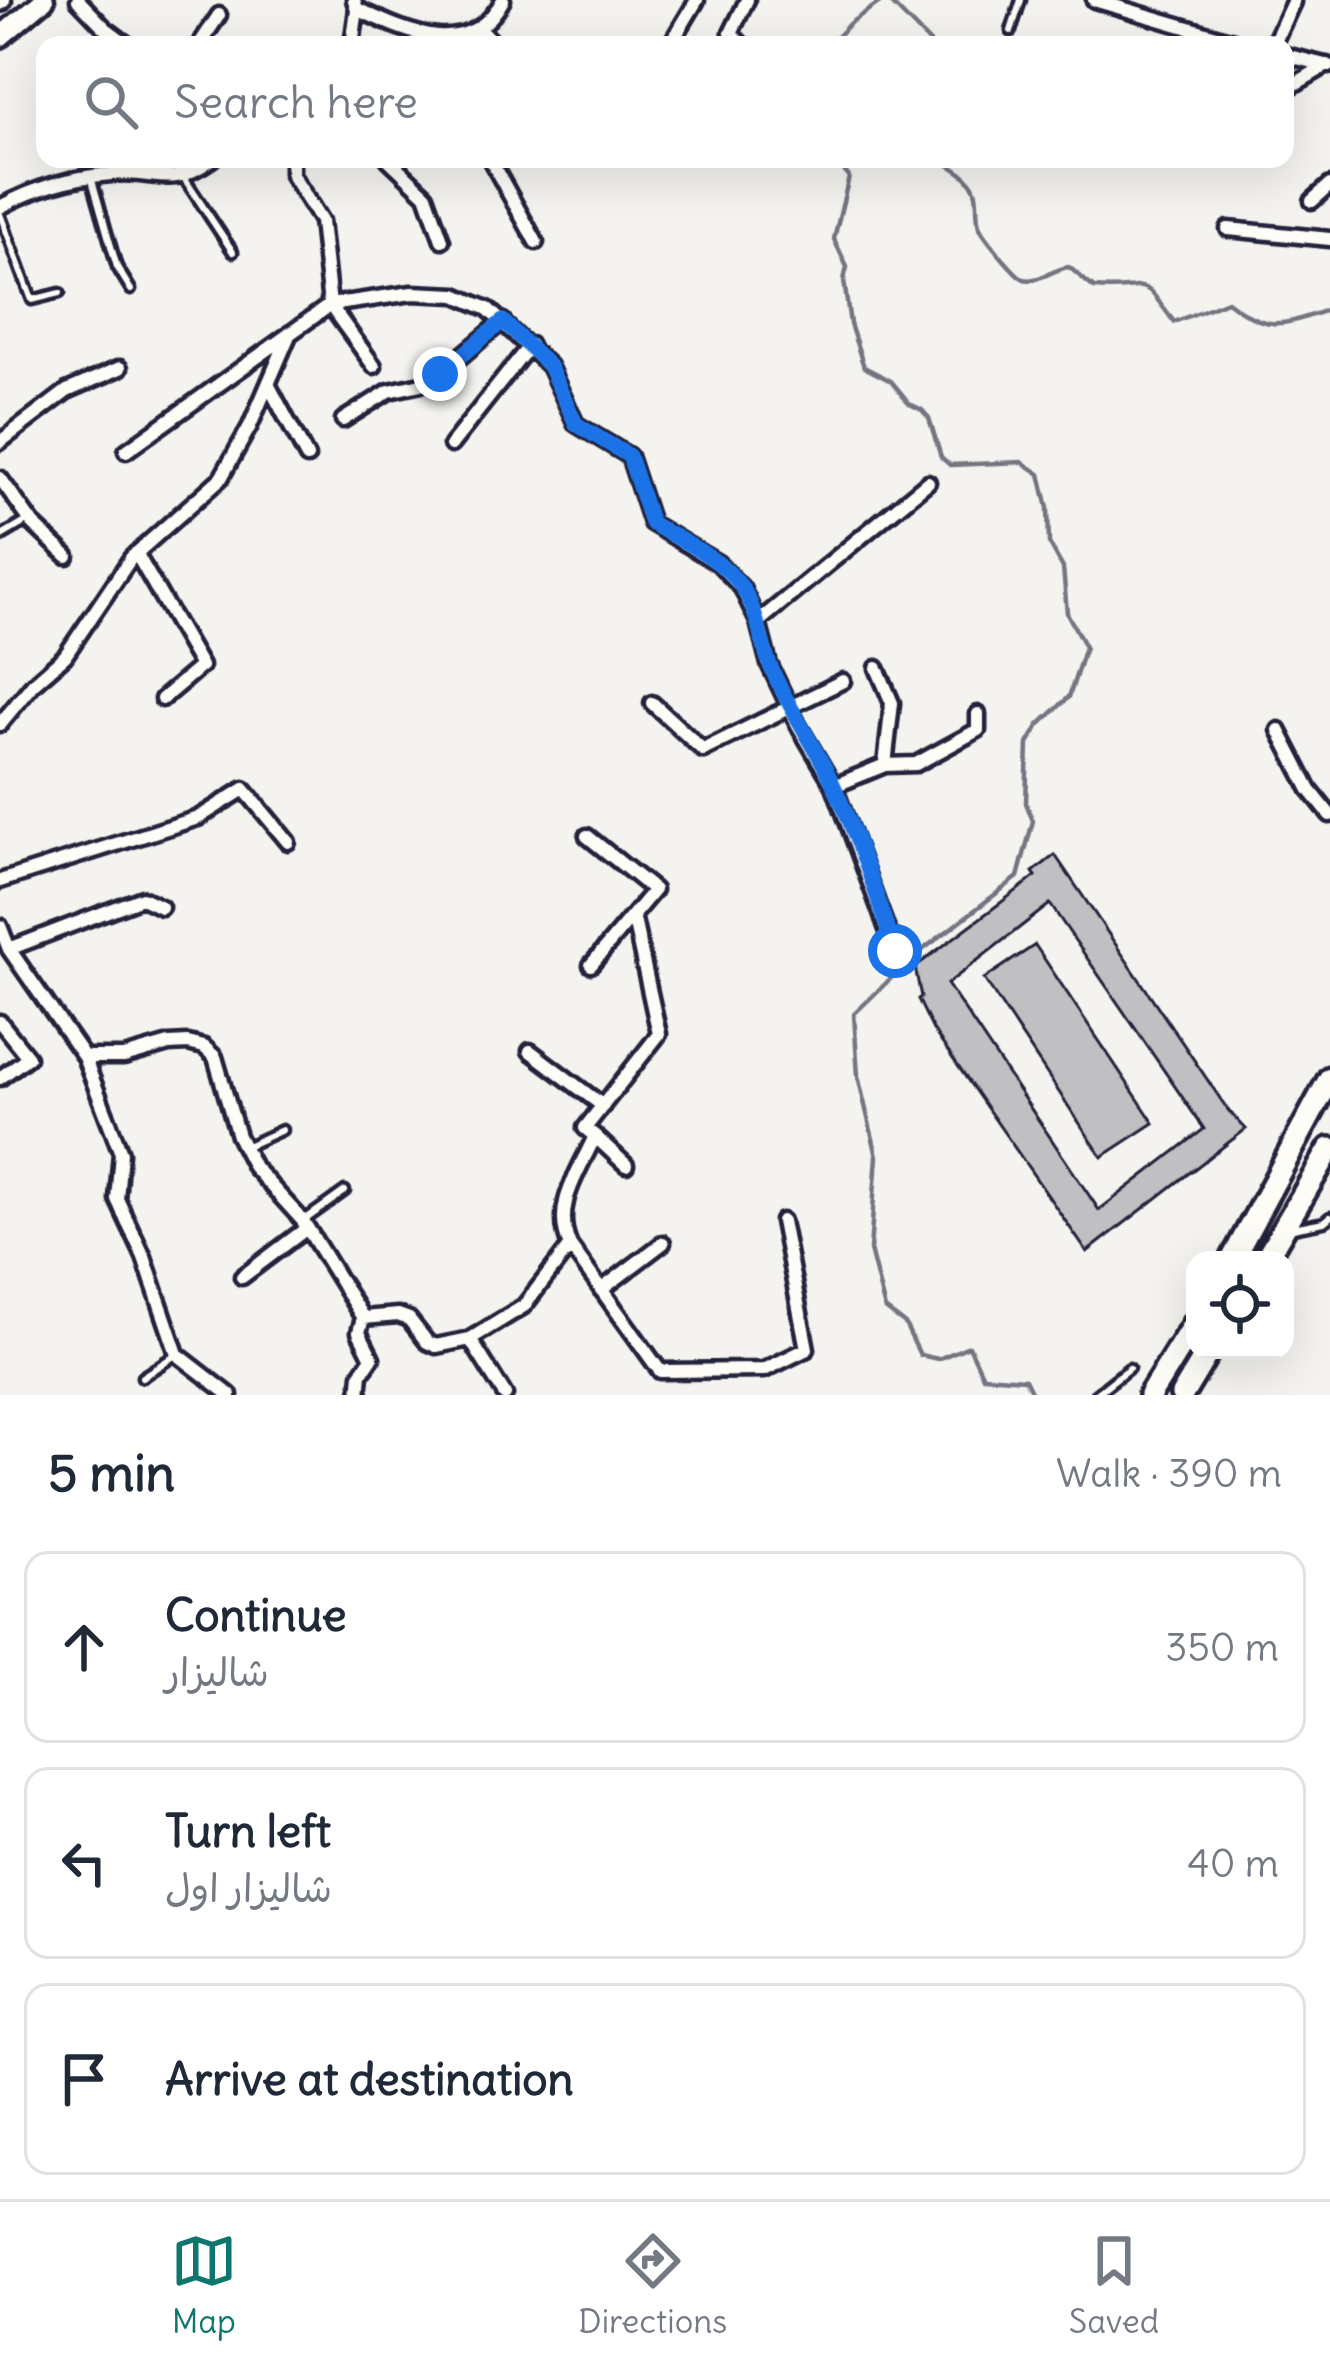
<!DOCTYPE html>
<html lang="en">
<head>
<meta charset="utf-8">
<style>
	:root { --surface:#fff; --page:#f6f6f7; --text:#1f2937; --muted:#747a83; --line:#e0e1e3; --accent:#0f766e }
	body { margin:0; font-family:Delius,"Playpen Sans Arabic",sans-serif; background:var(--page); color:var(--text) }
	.controls { position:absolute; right:36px; bottom:36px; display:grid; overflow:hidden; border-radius:24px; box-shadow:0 12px 48px #0002 }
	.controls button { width:108px; height:108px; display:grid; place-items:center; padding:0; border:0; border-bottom:3px solid var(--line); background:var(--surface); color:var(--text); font:60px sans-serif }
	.stop { position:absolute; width:36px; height:36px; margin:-27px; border:9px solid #1a73e8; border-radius:50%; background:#fff }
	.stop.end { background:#1a73e8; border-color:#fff; box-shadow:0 3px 12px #0008 }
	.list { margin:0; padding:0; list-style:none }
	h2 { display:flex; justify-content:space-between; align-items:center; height:156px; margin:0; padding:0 48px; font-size:51px }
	h2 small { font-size:39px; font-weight:400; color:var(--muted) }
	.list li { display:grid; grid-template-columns:78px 1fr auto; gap:36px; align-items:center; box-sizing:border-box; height:192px; margin:0 24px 24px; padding:0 24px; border:3px solid var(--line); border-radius:24px }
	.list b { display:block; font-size:45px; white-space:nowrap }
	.list p { margin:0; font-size:39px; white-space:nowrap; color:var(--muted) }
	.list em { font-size:39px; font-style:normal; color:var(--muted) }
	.icon { flex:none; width:66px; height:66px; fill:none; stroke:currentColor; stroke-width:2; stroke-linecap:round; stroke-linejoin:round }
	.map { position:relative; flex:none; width:1330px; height:1395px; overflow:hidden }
	.search { position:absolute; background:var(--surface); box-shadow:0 12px 48px #0002; left:36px; right:36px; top:36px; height:132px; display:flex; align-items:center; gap:30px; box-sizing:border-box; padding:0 42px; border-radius:24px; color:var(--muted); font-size:45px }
	.sheet { height:804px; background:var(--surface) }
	nav { display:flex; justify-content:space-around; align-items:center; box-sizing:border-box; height:168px; border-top:3px solid var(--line); background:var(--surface); font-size:33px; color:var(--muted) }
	nav a { display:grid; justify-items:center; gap:6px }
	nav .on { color:var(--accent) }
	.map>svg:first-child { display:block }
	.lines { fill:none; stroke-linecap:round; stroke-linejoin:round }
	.stream { stroke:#757582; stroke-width:4.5 }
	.building { fill:#c0bfc2; stroke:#22223b; stroke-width:3; fill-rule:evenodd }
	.lane-casing { stroke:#22223b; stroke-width:15 }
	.street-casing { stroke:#22223b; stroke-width:21 }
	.primary-casing { stroke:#22223b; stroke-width:27 }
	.highway-casing { stroke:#22223b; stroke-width:30 }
	.lane { stroke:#fdfcf7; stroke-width:6 }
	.street { stroke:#fdfcf7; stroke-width:12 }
	.primary { stroke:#fdfcf7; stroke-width:18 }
	.highway { stroke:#fdfcf7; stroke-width:21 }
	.route { stroke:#1a73e8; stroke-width:15 }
</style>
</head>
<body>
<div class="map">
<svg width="1330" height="1395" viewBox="0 0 1330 1395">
	<rect width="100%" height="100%" fill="#f4f3ef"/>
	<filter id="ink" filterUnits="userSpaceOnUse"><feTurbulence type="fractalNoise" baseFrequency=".00833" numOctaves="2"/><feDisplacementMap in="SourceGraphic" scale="24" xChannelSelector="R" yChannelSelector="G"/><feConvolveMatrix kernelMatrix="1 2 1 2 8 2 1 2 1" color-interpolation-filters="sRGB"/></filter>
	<g filter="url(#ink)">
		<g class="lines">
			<path class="stream" d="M888,0L932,45
				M829,45L850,23L883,0
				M835,159L849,177L834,239L847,267L844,280L850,324L864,367L891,381L910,404L922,410L929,418L941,457L950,465L1022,462L1040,474L1048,508L1049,543L1063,568L1067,613L1085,647L1069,697L1039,725L1028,744L1026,803L1033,821L1018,877L912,958L854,1014L858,1076L877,1156L870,1250L885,1309L905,1324L920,1355L938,1359L969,1346L983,1376L1025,1379L1033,1395
				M939,159C952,167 969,175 975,190C979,202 975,217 980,228C984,237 1016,276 1024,279C1038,283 1055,268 1069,267L1094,288C1153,293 1136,269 1174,322L1227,301C1269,334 1283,325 1330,309"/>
		</g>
		<path class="building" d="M1055,855L1228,1110L1246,1129L1087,1252L933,1030L918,999L921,997L915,967L1036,876L1033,872ZM1050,904L1204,1129L1099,1210L947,984Z
			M1035,945L1154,1123L1102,1157L984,979Z"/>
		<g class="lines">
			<g class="lane-casing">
				<path id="lane" d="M1011,31L1021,0
					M184,178L233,252
					M92,180L117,267L131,290
					M0,214L32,300L60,293
					M0,537L27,521
					M247,1146L282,1130
					M306,1219L345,1191
					M1293,1228L1324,1222L1330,1217
					M142,1377L177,1354
					M1095,1395L1129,1368"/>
			</g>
			<g class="street-casing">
				<path id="street" d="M78,0L105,28L128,45
					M1094,0L1247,45
					M357,9C407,32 468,63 503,0
					M480,29L495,45
					M199,45L219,15
					M352,45L357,9L354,0
					M670,45L697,0
					M742,45L731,33L747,0
					M1273,45L1293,2
					M1285,55L1329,66
					M1285,90L1327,65
					M292,159V175L321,221L330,305L412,293L456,295L488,309L549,366L576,424L629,456L651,523L718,563L742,588L758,622L769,664L798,725L834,786L895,951
					M388,159L426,195L442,240
					M490,159L536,242
					M1312,201L1330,185
					M0,207C35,188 71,177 111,174C160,169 166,191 212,159
					M1228,229L1330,239
					M268,384L307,457
					M343,420L389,391L421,384L440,374L503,321
					M0,442L67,391L120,368
					M451,445L530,345
					M126,451L330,305L374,366
					M0,478L33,524L67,556
					M136,553L201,666L162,699
					M758,622L928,482
					M877,668L892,703L885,765
					M652,703L703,750L843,681
					M0,724L33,684L65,656L131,558L221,478L250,426L290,333
					M1279,730L1310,790L1330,815
					M834,786L885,765L916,764L978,730V714
					M587,836L654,890L591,965
					M0,881L198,818L244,789L288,842
					M0,926L9,949L84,1057L121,1153L117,1199L144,1257L177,1354L230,1395
					M9,949L142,898L161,907
					M0,1022L28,1057L0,1078
					M530,1051L603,1106
					M84,1057H124L169,1044L188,1043L204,1047L215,1057L238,1136L254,1167L303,1221L363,1318L398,1315L409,1319L427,1342L436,1346L470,1339L524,1306L570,1246L660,1371L764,1370L807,1349L782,1221
					M595,1136L626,1165
					M570,1246C552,1206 578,1174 595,1136L585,1128L659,1034L633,915
					M242,1277L307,1228
					M601,1290L663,1243
					M470,1339L505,1395
					M359,1395L361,1374L372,1358L359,1332L363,1318"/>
			</g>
			<g class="primary-casing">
				<path id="primary" d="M0,1L1,0
					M0,37L44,0"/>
			</g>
			<g class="highway-casing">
				<path id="highway" d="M1232,1260L1330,1078
					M1265,1260L1330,1149
					M1150,1395L1195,1322
					M1182,1395L1209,1350"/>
			</g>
			<use href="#lane" class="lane"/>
			<use href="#street" class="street"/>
			<use href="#primary" class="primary"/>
			<use href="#highway" class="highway"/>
		</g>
	</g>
	<g class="lines" filter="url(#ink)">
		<path class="route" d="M440,374L503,321L549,366L576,424L629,456L651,523C681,541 720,557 741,586C759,611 760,645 773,672C791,712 817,748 834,786C859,839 877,896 895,951"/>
	</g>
</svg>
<div class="controls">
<button><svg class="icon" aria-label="locate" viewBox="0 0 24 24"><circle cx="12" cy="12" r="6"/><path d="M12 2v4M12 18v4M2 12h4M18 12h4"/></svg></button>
</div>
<div class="stop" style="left:895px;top:951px"></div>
<div class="stop end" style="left:440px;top:374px"></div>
<div class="search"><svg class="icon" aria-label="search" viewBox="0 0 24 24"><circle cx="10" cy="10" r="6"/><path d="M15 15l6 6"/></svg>Search here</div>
</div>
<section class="sheet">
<h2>5 min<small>Walk · 390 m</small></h2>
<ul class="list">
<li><svg class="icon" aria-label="ahead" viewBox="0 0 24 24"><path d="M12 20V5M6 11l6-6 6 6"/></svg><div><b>Continue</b><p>شالیزار</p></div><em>350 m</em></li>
<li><svg class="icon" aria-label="left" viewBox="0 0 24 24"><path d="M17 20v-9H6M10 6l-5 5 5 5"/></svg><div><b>Turn left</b><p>شالیزار اول</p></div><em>40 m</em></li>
<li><svg class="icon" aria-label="arrive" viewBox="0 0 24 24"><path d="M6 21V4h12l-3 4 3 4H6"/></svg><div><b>Arrive at destination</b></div></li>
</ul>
</section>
<nav>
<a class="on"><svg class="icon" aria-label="map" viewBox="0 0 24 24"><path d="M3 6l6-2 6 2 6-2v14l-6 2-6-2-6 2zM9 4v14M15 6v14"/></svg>Map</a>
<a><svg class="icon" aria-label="directions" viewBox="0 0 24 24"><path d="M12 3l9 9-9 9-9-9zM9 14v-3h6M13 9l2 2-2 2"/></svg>Directions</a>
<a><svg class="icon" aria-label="saved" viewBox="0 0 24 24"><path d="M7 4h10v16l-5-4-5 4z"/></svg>Saved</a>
</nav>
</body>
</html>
